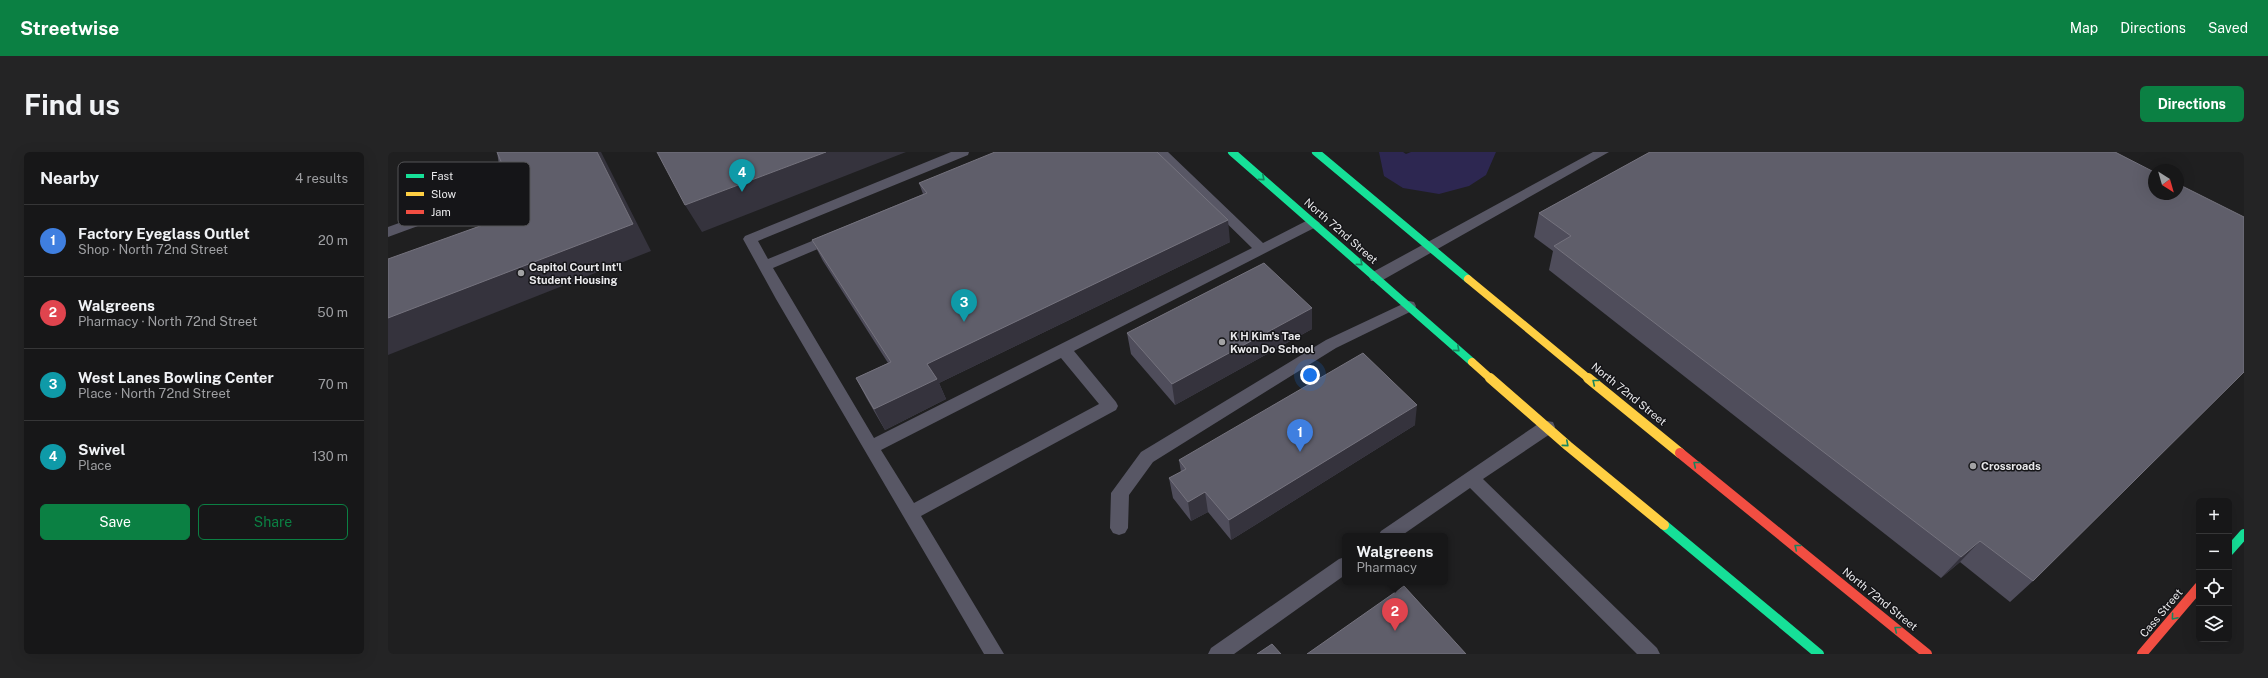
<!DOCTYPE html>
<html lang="en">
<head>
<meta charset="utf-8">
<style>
	:root { --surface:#171718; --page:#242425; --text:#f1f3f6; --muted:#9e9fa2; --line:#363637; --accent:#0b8043 }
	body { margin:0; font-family:"Public Sans",sans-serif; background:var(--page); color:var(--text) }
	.controls { position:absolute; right:12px; bottom:12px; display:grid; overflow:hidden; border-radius:6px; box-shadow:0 4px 16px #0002 }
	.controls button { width:36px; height:36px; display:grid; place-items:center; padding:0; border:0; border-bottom:1px solid var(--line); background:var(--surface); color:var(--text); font:20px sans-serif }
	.compass { position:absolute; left:1760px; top:12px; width:36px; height:36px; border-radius:50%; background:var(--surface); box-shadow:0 4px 16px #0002; rotate:143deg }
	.you { position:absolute; left:922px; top:223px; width:14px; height:14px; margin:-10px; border:3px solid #fff; border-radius:50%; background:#1a73e8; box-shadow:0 0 0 6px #1a73e833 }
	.badge { display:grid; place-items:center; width:26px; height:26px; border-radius:50%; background:var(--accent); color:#fff; font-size:13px; font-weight:700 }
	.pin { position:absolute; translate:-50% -33px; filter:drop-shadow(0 1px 2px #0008) }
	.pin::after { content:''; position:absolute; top:21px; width:14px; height:12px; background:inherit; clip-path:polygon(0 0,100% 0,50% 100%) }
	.popup { position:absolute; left:954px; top:381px; width:106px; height:52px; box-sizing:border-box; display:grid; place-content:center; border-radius:6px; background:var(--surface); filter:drop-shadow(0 1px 3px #0005); font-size:13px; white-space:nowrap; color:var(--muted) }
	.popup b { font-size:15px; color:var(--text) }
	.popup::after { content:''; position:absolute; left:50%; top:100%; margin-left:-8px; border:8px solid transparent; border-top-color:var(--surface) }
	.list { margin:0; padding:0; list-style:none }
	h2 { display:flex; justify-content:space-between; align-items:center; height:52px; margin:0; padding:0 16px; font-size:17px }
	h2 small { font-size:13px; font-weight:400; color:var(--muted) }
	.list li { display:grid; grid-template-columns:26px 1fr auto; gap:12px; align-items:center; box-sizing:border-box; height:72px; padding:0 16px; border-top:1px solid var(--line) }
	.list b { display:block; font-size:15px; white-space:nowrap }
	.list p { margin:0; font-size:13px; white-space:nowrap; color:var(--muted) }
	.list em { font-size:13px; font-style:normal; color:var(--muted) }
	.actions { display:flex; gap:8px; padding:12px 16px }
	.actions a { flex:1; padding:9px 0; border:1px solid var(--accent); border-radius:6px; text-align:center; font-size:14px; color:var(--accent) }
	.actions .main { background:var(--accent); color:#fff }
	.icon { flex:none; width:22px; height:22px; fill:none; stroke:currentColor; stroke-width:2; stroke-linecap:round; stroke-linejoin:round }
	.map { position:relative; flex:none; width:1856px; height:502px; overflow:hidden; border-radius:6px }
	header { display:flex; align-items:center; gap:24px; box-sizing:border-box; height:56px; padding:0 20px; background:var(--accent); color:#fff }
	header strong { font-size:19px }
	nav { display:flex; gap:22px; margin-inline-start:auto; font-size:14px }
	.intro { display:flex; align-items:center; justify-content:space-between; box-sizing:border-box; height:96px; padding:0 24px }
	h1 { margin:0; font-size:28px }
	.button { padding:10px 18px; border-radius:6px; background:var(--accent); color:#fff; font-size:14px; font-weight:700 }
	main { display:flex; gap:24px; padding:0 24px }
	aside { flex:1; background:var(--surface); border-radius:6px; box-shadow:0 4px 16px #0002 }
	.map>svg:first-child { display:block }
	.green { fill:#2d2751 }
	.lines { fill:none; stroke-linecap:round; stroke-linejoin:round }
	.lane { fill:#585765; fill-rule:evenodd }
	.fast-far1 { stroke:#16e098; stroke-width:8 }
	.fast { stroke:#16e098; stroke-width:10 }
	.slow-far1 { stroke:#ffcf43; stroke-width:8 }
	.slow { stroke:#ffcf43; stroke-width:10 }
	.jam { stroke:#f24e42; stroke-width:10 }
	.wall { fill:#4f4d5b }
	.shaded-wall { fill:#35333d }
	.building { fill:#5f5e6a; stroke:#75737e }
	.oneway { stroke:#16855e }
	.poi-dot { fill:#a2a2a4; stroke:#151518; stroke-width:1.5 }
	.labels { text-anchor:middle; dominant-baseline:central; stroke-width:3; stroke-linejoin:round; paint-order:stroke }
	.street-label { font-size:11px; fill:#e9e9eb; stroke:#151518 }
	.poi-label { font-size:11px; font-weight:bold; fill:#e9e9eb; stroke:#151518; text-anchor:start }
	.key { fill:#151518; stroke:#555557; stroke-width:1 }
	.key-label { font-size:11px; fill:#e9e9eb }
</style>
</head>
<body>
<header>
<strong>Streetwise</strong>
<nav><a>Map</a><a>Directions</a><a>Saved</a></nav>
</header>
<div class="intro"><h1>Find us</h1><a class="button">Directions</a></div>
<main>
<aside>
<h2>Nearby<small>4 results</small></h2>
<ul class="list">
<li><span class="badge" style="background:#3f7fe0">1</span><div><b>Factory Eyeglass Outlet</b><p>Shop · North 72nd Street</p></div><em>20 m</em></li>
<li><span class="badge" style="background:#e0444e">2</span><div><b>Walgreens</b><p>Pharmacy · North 72nd Street</p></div><em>50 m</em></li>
<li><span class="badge" style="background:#0f9aa8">3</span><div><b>West Lanes Bowling Center</b><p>Place · North 72nd Street</p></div><em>70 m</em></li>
<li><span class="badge" style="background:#0f9aa8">4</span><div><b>Swivel</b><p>Place</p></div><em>130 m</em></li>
</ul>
<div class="actions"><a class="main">Save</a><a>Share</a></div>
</aside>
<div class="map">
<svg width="1856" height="502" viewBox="0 0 1856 502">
	<rect width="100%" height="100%" fill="#1f1f20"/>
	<path class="green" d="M991,0H1015L1018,2L1023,0H1108L1098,23L1081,34L1051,42L1015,36L996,24Z"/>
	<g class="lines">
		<path class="lane" d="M109,0H121L128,31L126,33L141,67C136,76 131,82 120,79L118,76L127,67L117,42L0,85V75L111,35L114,31Z
			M563,0H581L580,3L370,89L380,107L441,82H451L453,85L451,88L385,116L486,286L864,96L766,0H780L875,91L920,68L925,66L932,71L930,74L686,199L728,250L730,254L728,258L533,364L616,502H596L388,147L355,87L357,84ZM673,206L711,252L526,351L493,298Z
			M1205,0H1221L993,129H983L981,125L983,121Z
			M1021,149L1026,150L1028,154L1026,158L948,196L765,310L741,343L740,376L737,381L731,383L725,381L722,376L723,341L753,300L938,188Z
			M1159,269L1165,270L1167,275L1165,280L1095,327L1269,496L1272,502H1249L1082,336L1013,384H990L993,379L1153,270Z
			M957,405V423L846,502H820L823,496L951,407Z"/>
		<path class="fast-far1" d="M844,0L1084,210
			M928,0L1080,127"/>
		<path class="fast" d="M1276,373L1431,502
			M1841,399L1856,382"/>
		<path class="slow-far1" d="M1080,127L1201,227
			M1084,210L1103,227"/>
		<path class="slow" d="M1102,226L1180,294L1276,373
			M1200,226L1292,301"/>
		<path class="jam" d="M1292,301L1539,502
			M1754,502L1811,435"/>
	</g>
	<path class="wall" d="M1262,0L1645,429L1622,450L1572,410L1553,426L1161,118L1165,99L1146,85L1151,61Z
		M531,31L842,90L551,231L558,247L497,278L479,247L468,226L500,211L435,109L424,88L535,42Z
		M924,177L787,253L743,202L739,181Z
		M1027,273L843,388L820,360L803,369L785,346L781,326L793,320L791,308Z"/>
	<path class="shaded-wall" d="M209,0H213L263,99L0,203V166Z
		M438,0H518L314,80L297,53Z
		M840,68L842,90L551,231L558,247L497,278L486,257L539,212Z
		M924,156V177L787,253L784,232Z
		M1029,253L1027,273L843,388L841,368Z
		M817,340L820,360L803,369L800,350Z
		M1592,389L1572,410L1553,426L1573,405Z"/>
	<path class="building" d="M109,0H209L245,72L0,166V107L134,59Z
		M269,0H438L297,53Z
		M607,0H769L840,68L539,212L549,227L486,257L468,226L503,210L424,88L539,41L531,31Z
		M1262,0H1727L1766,20V42H1790V32L1856,65V220L1645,429L1592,389L1573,405L1166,94L1183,84L1151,61Z
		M876,111L924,156L784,232L739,181Z
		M975,201L1029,253L841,368L817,340L800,350L781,326L798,317L791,308Z
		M1016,434L1078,502H919Z
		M884,492L893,502H869Z"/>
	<defs><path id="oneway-chevron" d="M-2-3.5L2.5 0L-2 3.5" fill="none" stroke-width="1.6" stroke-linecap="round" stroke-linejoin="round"/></defs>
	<g class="oneway">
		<use href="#oneway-chevron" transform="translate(874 26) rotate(41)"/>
		<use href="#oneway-chevron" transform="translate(972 111) rotate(41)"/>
		<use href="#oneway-chevron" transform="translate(1069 197) rotate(41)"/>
		<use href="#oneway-chevron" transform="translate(1207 230) rotate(-141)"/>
		<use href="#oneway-chevron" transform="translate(1178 292) rotate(41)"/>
		<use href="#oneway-chevron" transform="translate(1308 312) rotate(-141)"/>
		<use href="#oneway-chevron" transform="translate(1409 395) rotate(-141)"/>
		<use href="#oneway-chevron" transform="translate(1786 465) rotate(130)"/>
		<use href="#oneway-chevron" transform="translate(1509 477) rotate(-141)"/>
	</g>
	<g class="poi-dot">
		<circle cx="133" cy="121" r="4"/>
		<circle cx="834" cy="190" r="4"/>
		<circle cx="1585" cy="314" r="4"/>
	</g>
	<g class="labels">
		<g class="street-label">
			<text transform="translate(953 79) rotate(41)">North 72nd Street</text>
			<text transform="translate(1241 242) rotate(39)">North 72nd Street</text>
			<text transform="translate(1492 447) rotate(39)">North 72nd Street</text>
			<text transform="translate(1773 461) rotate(-50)">Cass Street</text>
		</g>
		<g class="poi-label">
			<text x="141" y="115">Capitol Court Int'l<tspan x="141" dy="13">Student Housing</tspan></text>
			<text x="842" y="184">K H Kim's Tae<tspan x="842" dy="13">Kwon Do School</tspan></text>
			<text x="1593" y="314">Crossroads</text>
		</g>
	</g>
	<rect x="10" y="10" width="132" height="64" rx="6" class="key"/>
	<rect x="18" y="22" width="18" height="4" fill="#16e098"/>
	<rect x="18" y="40" width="18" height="4" fill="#ffcf43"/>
	<rect x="18" y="58" width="18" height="4" fill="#f24e42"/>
	<g class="key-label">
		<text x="43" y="28">Fast</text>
		<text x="43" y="46">Slow</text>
		<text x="43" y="64">Jam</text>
	</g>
</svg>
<div class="controls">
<button>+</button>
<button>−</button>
<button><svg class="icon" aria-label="locate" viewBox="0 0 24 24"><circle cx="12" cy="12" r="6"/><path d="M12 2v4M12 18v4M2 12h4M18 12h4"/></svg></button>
<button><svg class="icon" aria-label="layers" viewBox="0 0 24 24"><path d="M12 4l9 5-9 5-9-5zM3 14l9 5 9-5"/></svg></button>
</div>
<svg class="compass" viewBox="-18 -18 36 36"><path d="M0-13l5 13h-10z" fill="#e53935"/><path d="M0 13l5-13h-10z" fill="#9e9fa2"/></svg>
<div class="you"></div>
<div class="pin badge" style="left:912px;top:300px;background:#3f7fe0">1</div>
<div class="pin badge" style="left:1007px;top:479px;background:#e0444e">2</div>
<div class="popup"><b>Walgreens</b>Pharmacy</div>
<div class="pin badge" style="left:576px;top:170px;background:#0f9aa8">3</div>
<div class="pin badge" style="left:354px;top:40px;background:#0f9aa8">4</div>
</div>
</main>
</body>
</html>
